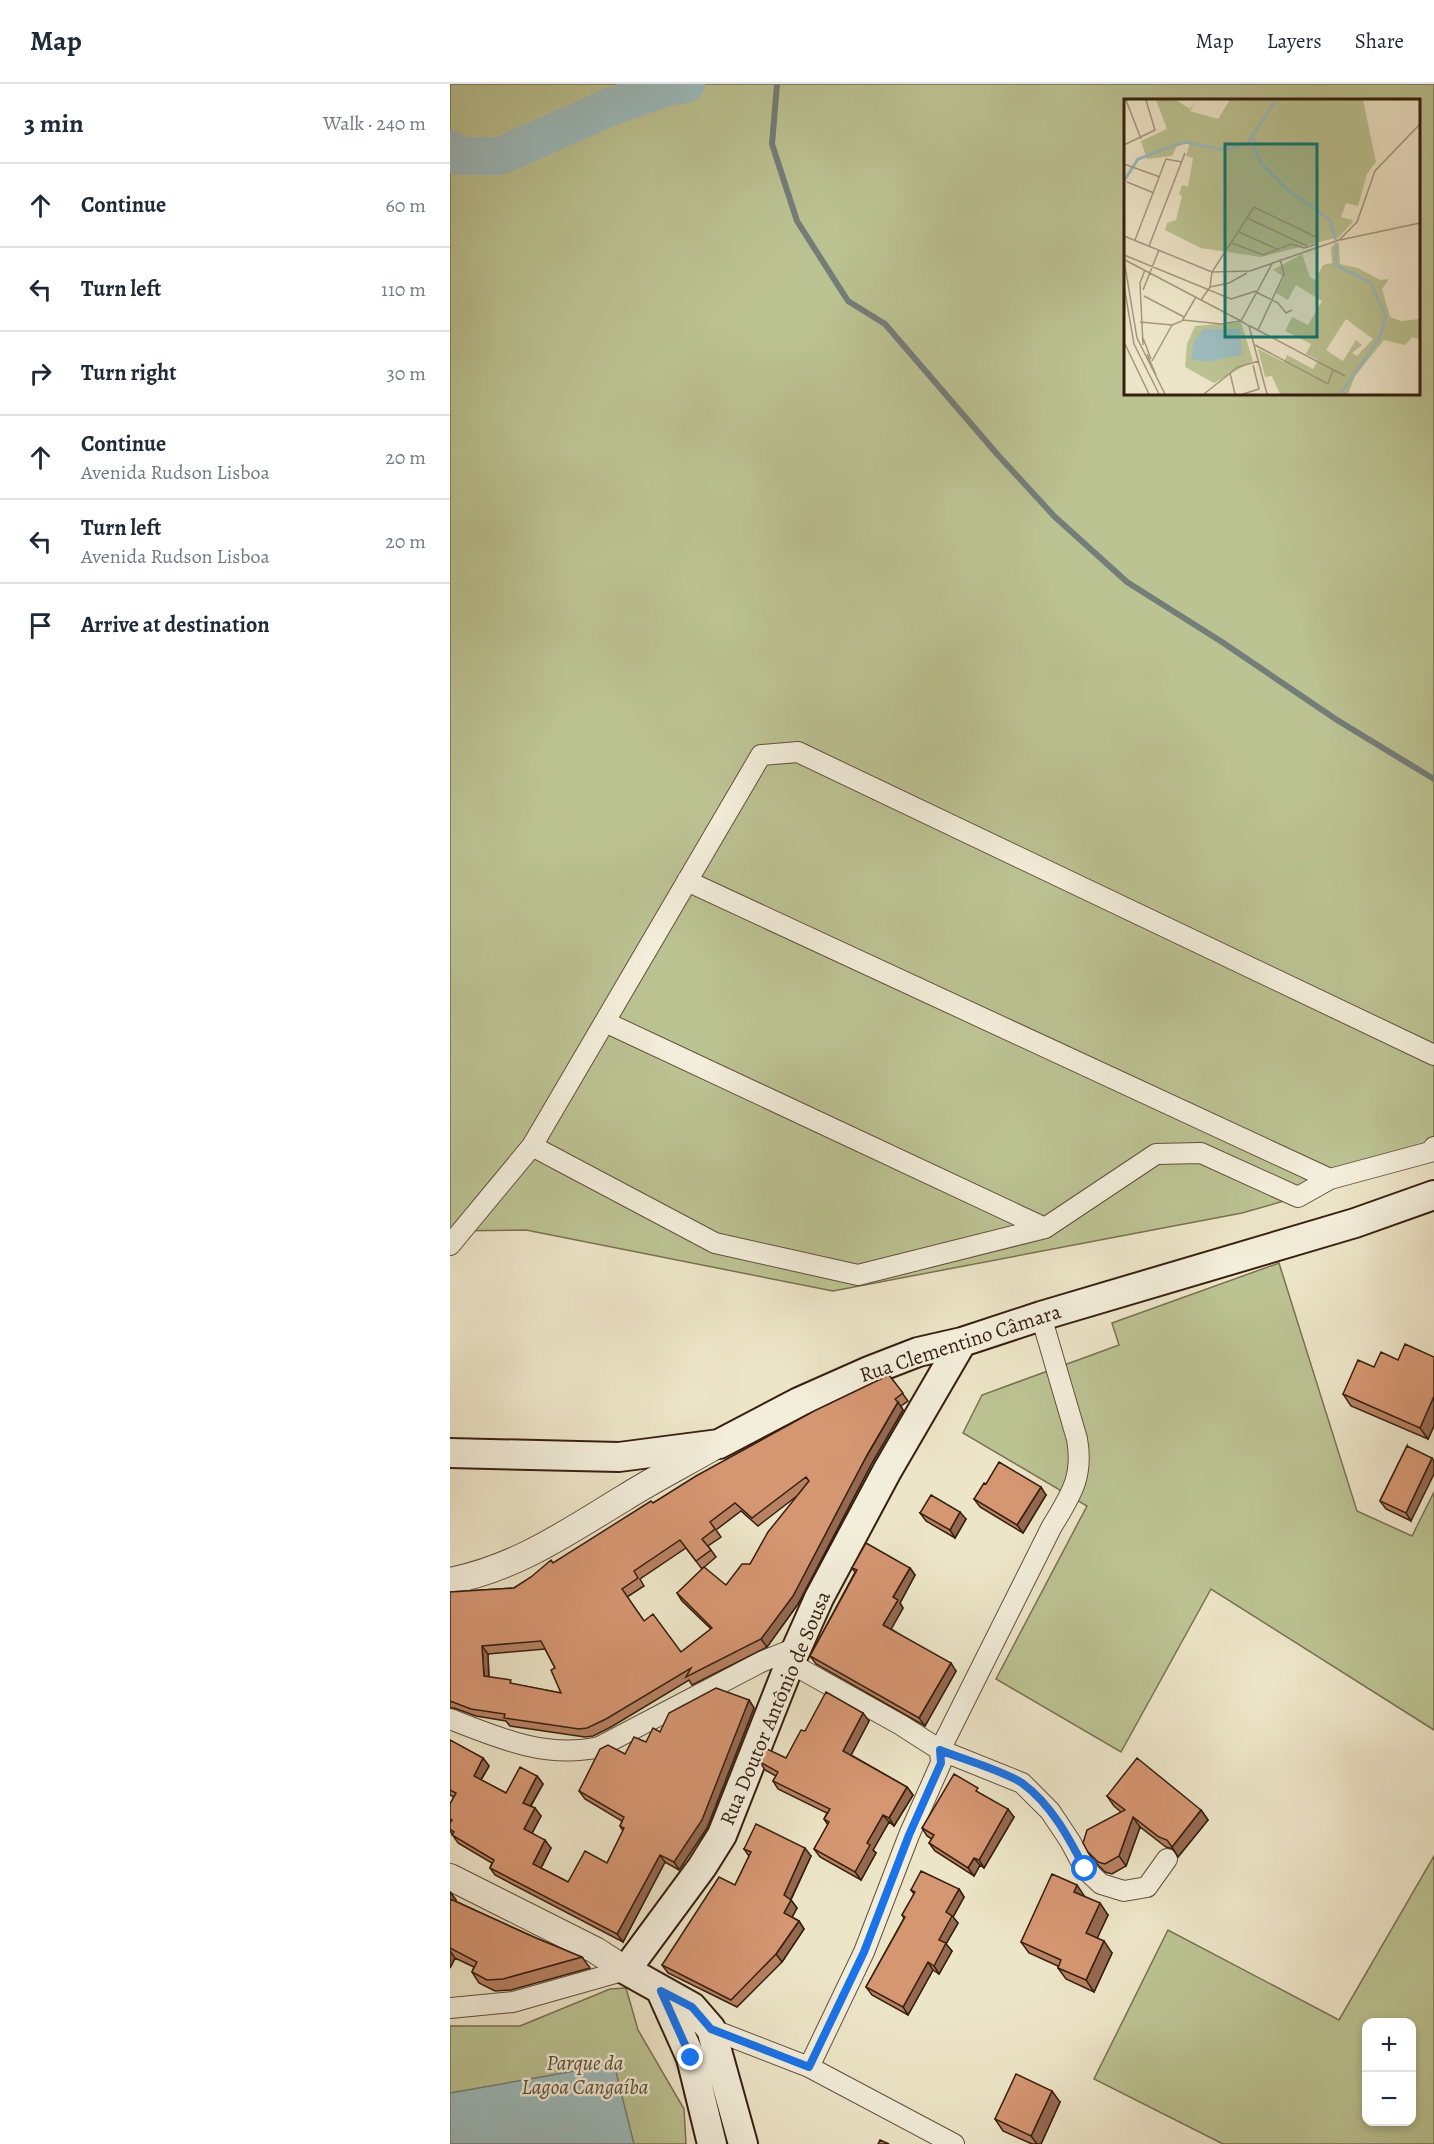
<!DOCTYPE html>
<html lang="en">
<head>
<meta charset="utf-8">
<style>
	:root { --surface:#fff; --page:#f2f2f3; --text:#1f2937; --muted:#747a83; --line:#e0e1e3 }
	body { margin:0; font-family:Alegreya,serif; background:var(--page); color:var(--text) }
	.controls { position:absolute; right:18px; bottom:18px; display:grid; overflow:hidden; border-radius:12px; box-shadow:0 3px 9px #0003 }
	.controls button { width:54px; height:54px; display:grid; place-items:center; padding:0; border:0; border-bottom:2px solid var(--line); background:var(--surface); color:var(--text); font:30px sans-serif }
	.stop { position:absolute; width:18px; height:18px; margin:-14px; border:4px solid #1a73e8; border-radius:50%; background:#fff }
	.stop.end { background:#1a73e8; border-color:#fff; box-shadow:0 2px 6px #0008 }
	.list { margin:0; padding:0; list-style:none }
	h2 { display:flex; justify-content:space-between; align-items:center; height:78px; margin:0; padding:0 24px; font-size:26px }
	h2 small { font-size:20px; font-weight:400; color:var(--muted) }
	.list li { display:grid; grid-template-columns:39px 1fr auto; gap:18px; align-items:center; box-sizing:border-box; height:84px; padding:0 24px; border-top:2px solid var(--line) }
	.list b { display:block; font-size:22px; white-space:nowrap }
	.list p { margin:0; font-size:20px; white-space:nowrap; color:var(--muted) }
	.list em { font-size:20px; font-style:normal; color:var(--muted) }
	.icon { flex:none; width:33px; height:33px; fill:none; stroke:currentColor; stroke-width:2; stroke-linecap:round; stroke-linejoin:round }
	.map { position:relative; flex:none; width:984px; height:2060px; overflow:hidden }
	header { display:flex; align-items:center; gap:36px; box-sizing:border-box; height:84px; padding:0 30px; background:var(--surface); border-bottom:2px solid var(--line) }
	header strong { font-size:28px }
	nav { display:flex; gap:33px; margin-inline-start:auto; font-size:21px }
	main { display:flex }
	aside { flex:1; background:var(--surface) }
	.map>svg:first-child { display:block }
	.green { fill:#bcc393; stroke:#7a7151; stroke-width:1.5; fill-rule:evenodd }
	.water { fill:#9dbdbf; stroke:#747e79; stroke-width:1.5 }
	.lines { fill:none; stroke-linecap:round; stroke-linejoin:round }
	.stream { stroke:#747e79; stroke-width:6 }
	.river { stroke:#9dbdbf; stroke-width:38 }
	.minor-casing { stroke:#64503d; stroke-width:22 }
	.tertiary-casing { stroke:#64503d; stroke-width:28 }
	.secondary-casing { stroke:#371f0f; stroke-width:32 }
	.minor { stroke:#f3eedb; stroke-width:20 }
	.tertiary { stroke:#f3eedb; stroke-width:26 }
	.secondary { stroke:#f3eedb; stroke-width:28 }
	.wall { fill:#b78162; stroke:#371f0f; stroke-width:1.5; fill-rule:evenodd }
	.shaded-wall { fill:#956950; stroke:#371f0f; stroke-width:1.5 }
	.building { fill:#d59672; stroke:#371f0f; stroke-width:1.5; fill-rule:evenodd }
	.route { stroke:#1a73e8; stroke-width:8 }
	.labels { text-anchor:middle; dominant-baseline:central; stroke-width:5; stroke-linejoin:round; paint-order:stroke }
	.street-label { font-size:21px; fill:#371f0f; stroke:#f3eedb }
	.park-label { font-size:21px; font-style:italic; fill:#5f5037; stroke:#f3eedb }
	.inset-river { fill:none; stroke:#9dbdbf; stroke-width:3 }
	.inset-road { fill:none; stroke:#a4967e; stroke-width:1.5 }
	.view { fill:#0f766e; fill-opacity:0.15; stroke:#0f766e; stroke-width:3 }
	.inset-edge { fill:none; stroke:#371f0f; stroke-width:3 }
</style>
</head>
<body>
<header>
<strong>Map</strong>
<nav><a>Map</a><a>Layers</a><a>Share</a></nav>
</header>
<main>
<aside>
<h2>3 min<small>Walk · 240 m</small></h2>
<ul class="list">
<li><svg class="icon" aria-label="ahead" viewBox="0 0 24 24"><path d="M12 20V5M6 11l6-6 6 6"/></svg><div><b>Continue</b></div><em>60 m</em></li>
<li><svg class="icon" aria-label="left" viewBox="0 0 24 24"><path d="M17 20v-9H6M10 6l-5 5 5 5"/></svg><div><b>Turn left</b></div><em>110 m</em></li>
<li><svg class="icon" aria-label="right" viewBox="0 0 24 24"><path d="M7 20v-9h11M14 6l5 5-5 5"/></svg><div><b>Turn right</b></div><em>30 m</em></li>
<li><svg class="icon" aria-label="ahead" viewBox="0 0 24 24"><path d="M12 20V5M6 11l6-6 6 6"/></svg><div><b>Continue</b><p>Avenida Rudson Lisboa</p></div><em>20 m</em></li>
<li><svg class="icon" aria-label="left" viewBox="0 0 24 24"><path d="M17 20v-9H6M10 6l-5 5 5 5"/></svg><div><b>Turn left</b><p>Avenida Rudson Lisboa</p></div><em>20 m</em></li>
<li><svg class="icon" aria-label="arrive" viewBox="0 0 24 24"><path d="M6 21V4h12l-3 4 3 4H6"/></svg><div><b>Arrive at destination</b></div></li>
</ul>
</aside>
<div class="map">
<svg width="984" height="2060" viewBox="0 0 984 2060">
	<rect width="100%" height="100%" fill="#ede5c8"/>
	<filter id="stains"><feTurbulence type="fractalNoise" baseFrequency=".00333" numOctaves="4"/><feColorMatrix values="0 0 0 0 .2 0 0 0 0 .09 0 0 0 0 .02 0 0 0 .5 -.17"/></filter>
	<radialGradient id="worn" r=".72"><stop offset=".6" stop-color="#630" stop-opacity="0"/><stop offset="1" stop-color="#630" stop-opacity=".3"/></radialGradient>
	<path class="green" d="M0,0H984V1074L792,1129L383,1207L76,1146L0,1147ZM675,16H968V309H675Z
		M829,1179L907,1427L962,1452L984,1408V1646L761,1505L671,1668L546,1595L637,1422L513,1349L532,1311L669,1261L662,1239Z
		M984,1772V2060H773L644,1995L718,1846L889,1936ZM916,1938H962V2038H916Z
		M176,1904L188,1946L234,2025L236,2060H0V1942H70L160,1905Z"/>
	<path class="water" d="M164,1980L184,2060H0V2009Z"/>
	<g class="lines">
		<path class="stream" d="M327,0L322,60L347,137L398,217L435,240L547,370L604,432L677,498L772,558L887,636L984,695"/>
		<path class="river" d="M0,65L8,72H50L160,23L216,3L236,0"/>
		<g class="minor-casing">
			<path id="minor" d="M237,797L880,1095
				M155,938L595,1144
				M82,1062L265,1159L408,1191L595,1144L706,1070L751,1069L848,1113L880,1095L980,1068L984,1063
				M0,1161L82,1062L311,671L348,668L984,971
				M340,1579L451,1641L490,1666L572,1699L600,1727L620,1757L635,1785L651,1800L674,1807L697,1803L717,1775
				M0,1635C48,1654 97,1675 149,1663L311,1578L346,1564
				M0,1924L63,1918L176,1886
				M261,1945L359,1983L504,2060
				M359,1983L414,1868L459,1751L491,1679L490,1666L601,1444C620,1412 634,1394 627,1355L591,1232"/>
		</g>
		<g class="tertiary-casing">
			<path id="tertiary" d="M0,1497C68,1483 116,1449 174,1414C204,1395 236,1379 267,1361
				M0,1793L145,1866L176,1886"/>
		</g>
		<g class="secondary-casing">
			<path id="secondary" d="M0,1369L169,1373L269,1360L349,1318L419,1287L468,1268L512,1258L591,1232L905,1139L984,1111
				M211,1907L241,1974L262,2060
				M293,2060L261,1945L242,1923L176,1886L252,1783L272,1751L340,1579L369,1514L437,1387L512,1258"/>
		</g>
		<use href="#minor" class="minor"/>
		<use href="#tertiary" class="tertiary"/>
		<use href="#secondary" class="secondary"/>
	</g>
	<path class="wall" d="M984,1273V1342L978,1355L901,1322L893,1310L924,1283L948,1276Z
		M439,1291L458,1317L451,1322L453,1326L422,1379L348,1520L317,1563L242,1601L239,1596L161,1643L143,1652L135,1653L60,1642L56,1637L26,1632L4,1624H0V1508L64,1504L203,1419ZM347,1412L300,1480L276,1501L227,1509L232,1517L261,1545L231,1568L194,1537L177,1513L194,1502L190,1495L236,1464L252,1485L266,1473L258,1462L271,1453L266,1446L291,1427L308,1442ZM95,1565L105,1584L111,1609L63,1600L39,1593L38,1570Z
		M957,1362L961,1437L936,1425L930,1417Z
		M596,1411L573,1449L530,1423L524,1415Z
		M470,1429L516,1435L505,1454L476,1437Z
		M402,1484H460L465,1491L450,1519L453,1524L441,1545L506,1587L475,1642L366,1580L360,1572L405,1488Z
		M299,1616L304,1624L257,1744L229,1786L215,1778L173,1858L45,1791L40,1784L42,1779L8,1759L0,1747V1720L4,1713L0,1711V1656L33,1674L39,1682L31,1696L56,1709L87,1692L93,1700L81,1722L91,1732L82,1749L101,1764L91,1784L118,1798L157,1779L173,1747L170,1742L172,1737L135,1715L129,1707L175,1670L196,1658L210,1648Z
		M419,1637L401,1671L457,1703L463,1711L444,1742L439,1738L423,1766L426,1769L411,1796L370,1773L364,1765L378,1741L374,1735L377,1729L328,1705L323,1697L326,1692L315,1686L310,1678L336,1674L355,1647Z
		M533,1711L564,1733L534,1784L530,1781L524,1792L485,1767L479,1759L482,1755L477,1752L472,1744Z
		M657,1712L751,1726L758,1736L728,1773L723,1765L716,1763L690,1743L676,1782L662,1790L655,1788L645,1778L638,1768L671,1728L664,1722Z
		M294,1765L361,1772L341,1816L347,1824L342,1833L349,1837L354,1845L332,1878L287,1923L218,1889L212,1881L285,1801L299,1772Z
		M509,1805L514,1813L503,1833L508,1839L496,1860L502,1867L489,1890L483,1886L458,1931L422,1911L416,1903L454,1834L452,1831L464,1810L461,1806Z
		M0,1808L6,1816L5,1817L86,1854L132,1873L140,1884L61,1906L45,1907L29,1899L22,1888L24,1883L5,1874L0,1884Z
		M635,1813L658,1831L647,1854L662,1869L644,1908L616,1895L608,1884V1882L579,1869L571,1858Z
		M610,2018L591,2060H582L553,2047L545,2035Z"/>
	<path class="shaded-wall" d="M984,1312V1342L978,1355L970,1344Z
		M448,1318L453,1326L422,1379L348,1520L317,1563L311,1555Z
		M982,1374L984,1377V1390L961,1437L956,1429Z
		M591,1403L596,1411L573,1449L567,1441Z
		M510,1428L516,1435L505,1454L500,1446Z
		M460,1484L465,1491L450,1519L453,1524L439,1549L433,1541L443,1513Z
		M32,1562L38,1570L39,1600L34,1592Z
		M501,1579L506,1587L475,1642L469,1634Z
		M299,1616L304,1624L257,1744L229,1786L224,1778Z
		M413,1629L419,1637L399,1675L393,1667Z
		M33,1674L39,1682L29,1699L24,1692Z
		M87,1692L93,1700L78,1726L73,1719Z
		M457,1703L463,1711L444,1742L439,1734Z
		M85,1724L91,1732L80,1753L74,1745Z
		M558,1725L564,1733L534,1784L529,1776Z
		M751,1726L758,1736L728,1773L722,1763Z
		M433,1731L439,1738L423,1766L426,1769L411,1796L405,1788L417,1759Z
		M683,1733L690,1743L676,1782L669,1772Z
		M95,1756L101,1764L89,1788L83,1780Z
		M355,1764L361,1772L339,1819L334,1811Z
		M210,1771L215,1778L173,1858L167,1850Z
		M524,1774L530,1781L524,1792L518,1784Z
		M627,1801L635,1813L624,1808Z
		M509,1805L514,1813L503,1833L508,1839L496,1860L502,1867L489,1890L484,1882L489,1856L496,1828Z
		M0,1808L6,1816L2,1823L0,1820Z
		M341,1816L347,1824L340,1837L334,1829Z
		M650,1819L658,1831L644,1861L636,1849Z
		M349,1837L354,1845L332,1878L326,1870Z
		M654,1857L662,1869L644,1908L636,1896Z
		M0,1867L5,1874L0,1884Z
		M478,1878L483,1886L458,1931L453,1923Z
		M602,2007L610,2018L591,2060H587L581,2052Z"/>
	<path class="building" d="M955,1260L984,1273V1312L970,1344L893,1310L908,1276L924,1283L931,1268L948,1276Z
		M439,1291L453,1309L445,1315L448,1318L417,1371L343,1512L311,1555L236,1593L241,1584L156,1635L137,1644L129,1645L54,1634L55,1630L21,1625L0,1617V1508L64,1504L81,1493L101,1476L103,1479L201,1417L203,1419L246,1392L364,1327ZM356,1393L359,1397L318,1448L300,1480H292L276,1501L254,1483L227,1509L262,1544L231,1568L203,1530L194,1537L172,1505L188,1494L184,1487L230,1456L246,1477L261,1466L252,1455L265,1445L260,1438L285,1419L302,1434ZM91,1557L105,1584L101,1586L111,1609L60,1599L61,1596L34,1592L32,1562Z
		M957,1362L982,1374L956,1429L930,1417Z
		M549,1378L591,1403L567,1441L524,1415L534,1399L536,1400Z
		M481,1411L510,1428L500,1446L470,1429Z
		M416,1459L460,1484L443,1513L448,1516L433,1541L501,1579L469,1634L360,1572L407,1486L402,1484Z
		M266,1604L299,1616L252,1736L224,1778L210,1771L167,1850L40,1784L44,1776L2,1751L4,1748L0,1745V1739L2,1736L0,1735V1720L6,1709L0,1706V1656L33,1674L24,1692L56,1709L70,1683L87,1692L73,1719L85,1724L74,1745L95,1756L83,1780L118,1798L135,1767L157,1779L174,1744L170,1742L174,1733L129,1707L150,1665L158,1661L175,1670L184,1653L196,1658L203,1644L210,1648L219,1629Z
		M376,1608L413,1629L393,1667L457,1703L439,1734L433,1731L417,1759L420,1761L405,1788L364,1765L379,1738L374,1735L380,1725L323,1697L328,1688L310,1678L315,1664L336,1674L351,1646L355,1647Z
		M687,1674L751,1726L722,1763L717,1756L709,1753L683,1733L669,1772L655,1780L648,1778L638,1768L633,1759L637,1746L675,1726L657,1712Z
		M504,1690L528,1704L526,1707L558,1725L529,1776L524,1774L518,1784L479,1759L484,1751L472,1744Z
		M306,1740L355,1764L334,1811L341,1816L334,1829L349,1837L326,1870L281,1916L212,1881L269,1793L285,1801L301,1768L294,1765Z
		M471,1787L509,1805L496,1828L502,1832L489,1856L496,1859L484,1882L478,1878L453,1923L416,1903L455,1833L452,1831L465,1808L461,1806Z
		M602,1790L627,1801L624,1808L650,1819L636,1849L654,1857L636,1896L608,1884L611,1876L571,1858Z
		M0,1815L86,1854L132,1873L53,1895L37,1896L22,1888L27,1878L0,1864Z
		M566,1990L602,2007L581,2052L545,2035Z
		M430,2056L439,2060H428Z"/>
	<g class="lines">
		<path class="route" d="M241,1974L211,1907L242,1923L261,1945L359,1983L414,1868L459,1751L491,1679L490,1666C512,1675 554,1687 572,1699C601,1720 619,1754 635,1785"/>
	</g>
	<g class="labels">
		<g class="street-label">
			<text transform="translate(510 1259) rotate(-18)">Rua Clementino Câmara</text>
			<text transform="translate(325 1624) rotate(-67)">Rua Doutor Antônio de Sousa</text>
		</g>
		<g class="park-label">
			<text x="135" y="1979">Parque da<tspan x="135" dy="24">Lagoa Cangaíba</tspan></text>
		</g>
	</g>
	<g transform="translate(674 15)">
		<rect width="296" height="296" fill="#ede5c8"/>
		<path d="M32,1H52L66,10L73,1L66,12L94,20L106,1H239L252,63L243,75L234,107L222,104L217,118L229,121L227,125L215,138L137,158L77,149L41,131L43,124L52,121L58,97L55,95L58,86L64,88L69,59L62,57L66,44L53,47L48,57L23,60L17,42L43,30ZM215,143L216,165L234,169L256,181L265,180L258,190L266,218L277,222L295,220L296,240L288,238L281,246L260,241L231,277L224,295H156L148,277L141,278L134,250L160,263L163,256L189,270L194,261L182,255L187,245L161,232L168,218L184,226L198,202L172,186L164,201L152,194L160,178L149,171L178,155L186,178L191,181L199,166L208,164L207,148ZM222,220L249,240L233,257L228,254L238,246L232,241L219,262L202,251ZM117,223L129,262L90,284L61,268L63,245L71,227Z" fill="#bcc393" fill-rule="evenodd"/>
		<path d="M80,230H116L118,256L81,263L67,260L70,242Z" fill="#9dbdbf"/>
		<path class="inset-river" d="M129,32L131,50L138,65L164,91L206,121L212,141M0,82L14,60L60,43L101,51L124,44L152,1M212,144V166L247,184L262,218L255,240L216,295"/>
		<path class="inset-road" d="M2,1L17,40M0,46L31,31L22,1M0,65L36,78M3,83L30,94M123,119L183,147M115,133L155,151M0,137L88,173L126,172L215,141L233,123L251,72L296,25M11,141L42,60L58,63M216,141L296,124M25,147L61,54M0,156L107,200L132,192M0,161L13,239L41,295M1,161L117,222M0,187L10,245L35,295M86,188L88,173L130,108L194,139L193,145L180,149L167,145L139,156L108,144M19,191L35,151M132,193L154,204L162,214L168,211M20,197L60,218M77,201L86,188L105,184L123,174M59,221L97,225L116,222M16,223L48,226L58,222L72,198M126,227L221,277M134,231L160,175L156,160M19,239L27,260M0,243L25,295M19,246L16,184L21,171M131,246L204,285L209,271M23,255L32,276M28,262L48,226M106,274L111,295M80,295L114,268L135,262M119,295L135,290L129,266M143,295L125,227L117,222L149,163"/>
		<path class="view" d="M101,45H193V238H101Z"/>
		<rect width="296" height="296" class="inset-edge"/>
	</g>
	<rect width="100%" height="100%" filter="url(#stains)"/>
	<rect width="100%" height="100%" fill="url(#worn)"/>
</svg>
<div class="controls">
<button>+</button>
<button>−</button>
</div>
<div class="stop" style="left:635px;top:1785px"></div>
<div class="stop end" style="left:241px;top:1974px"></div>
</div>
</main>
</body>
</html>
